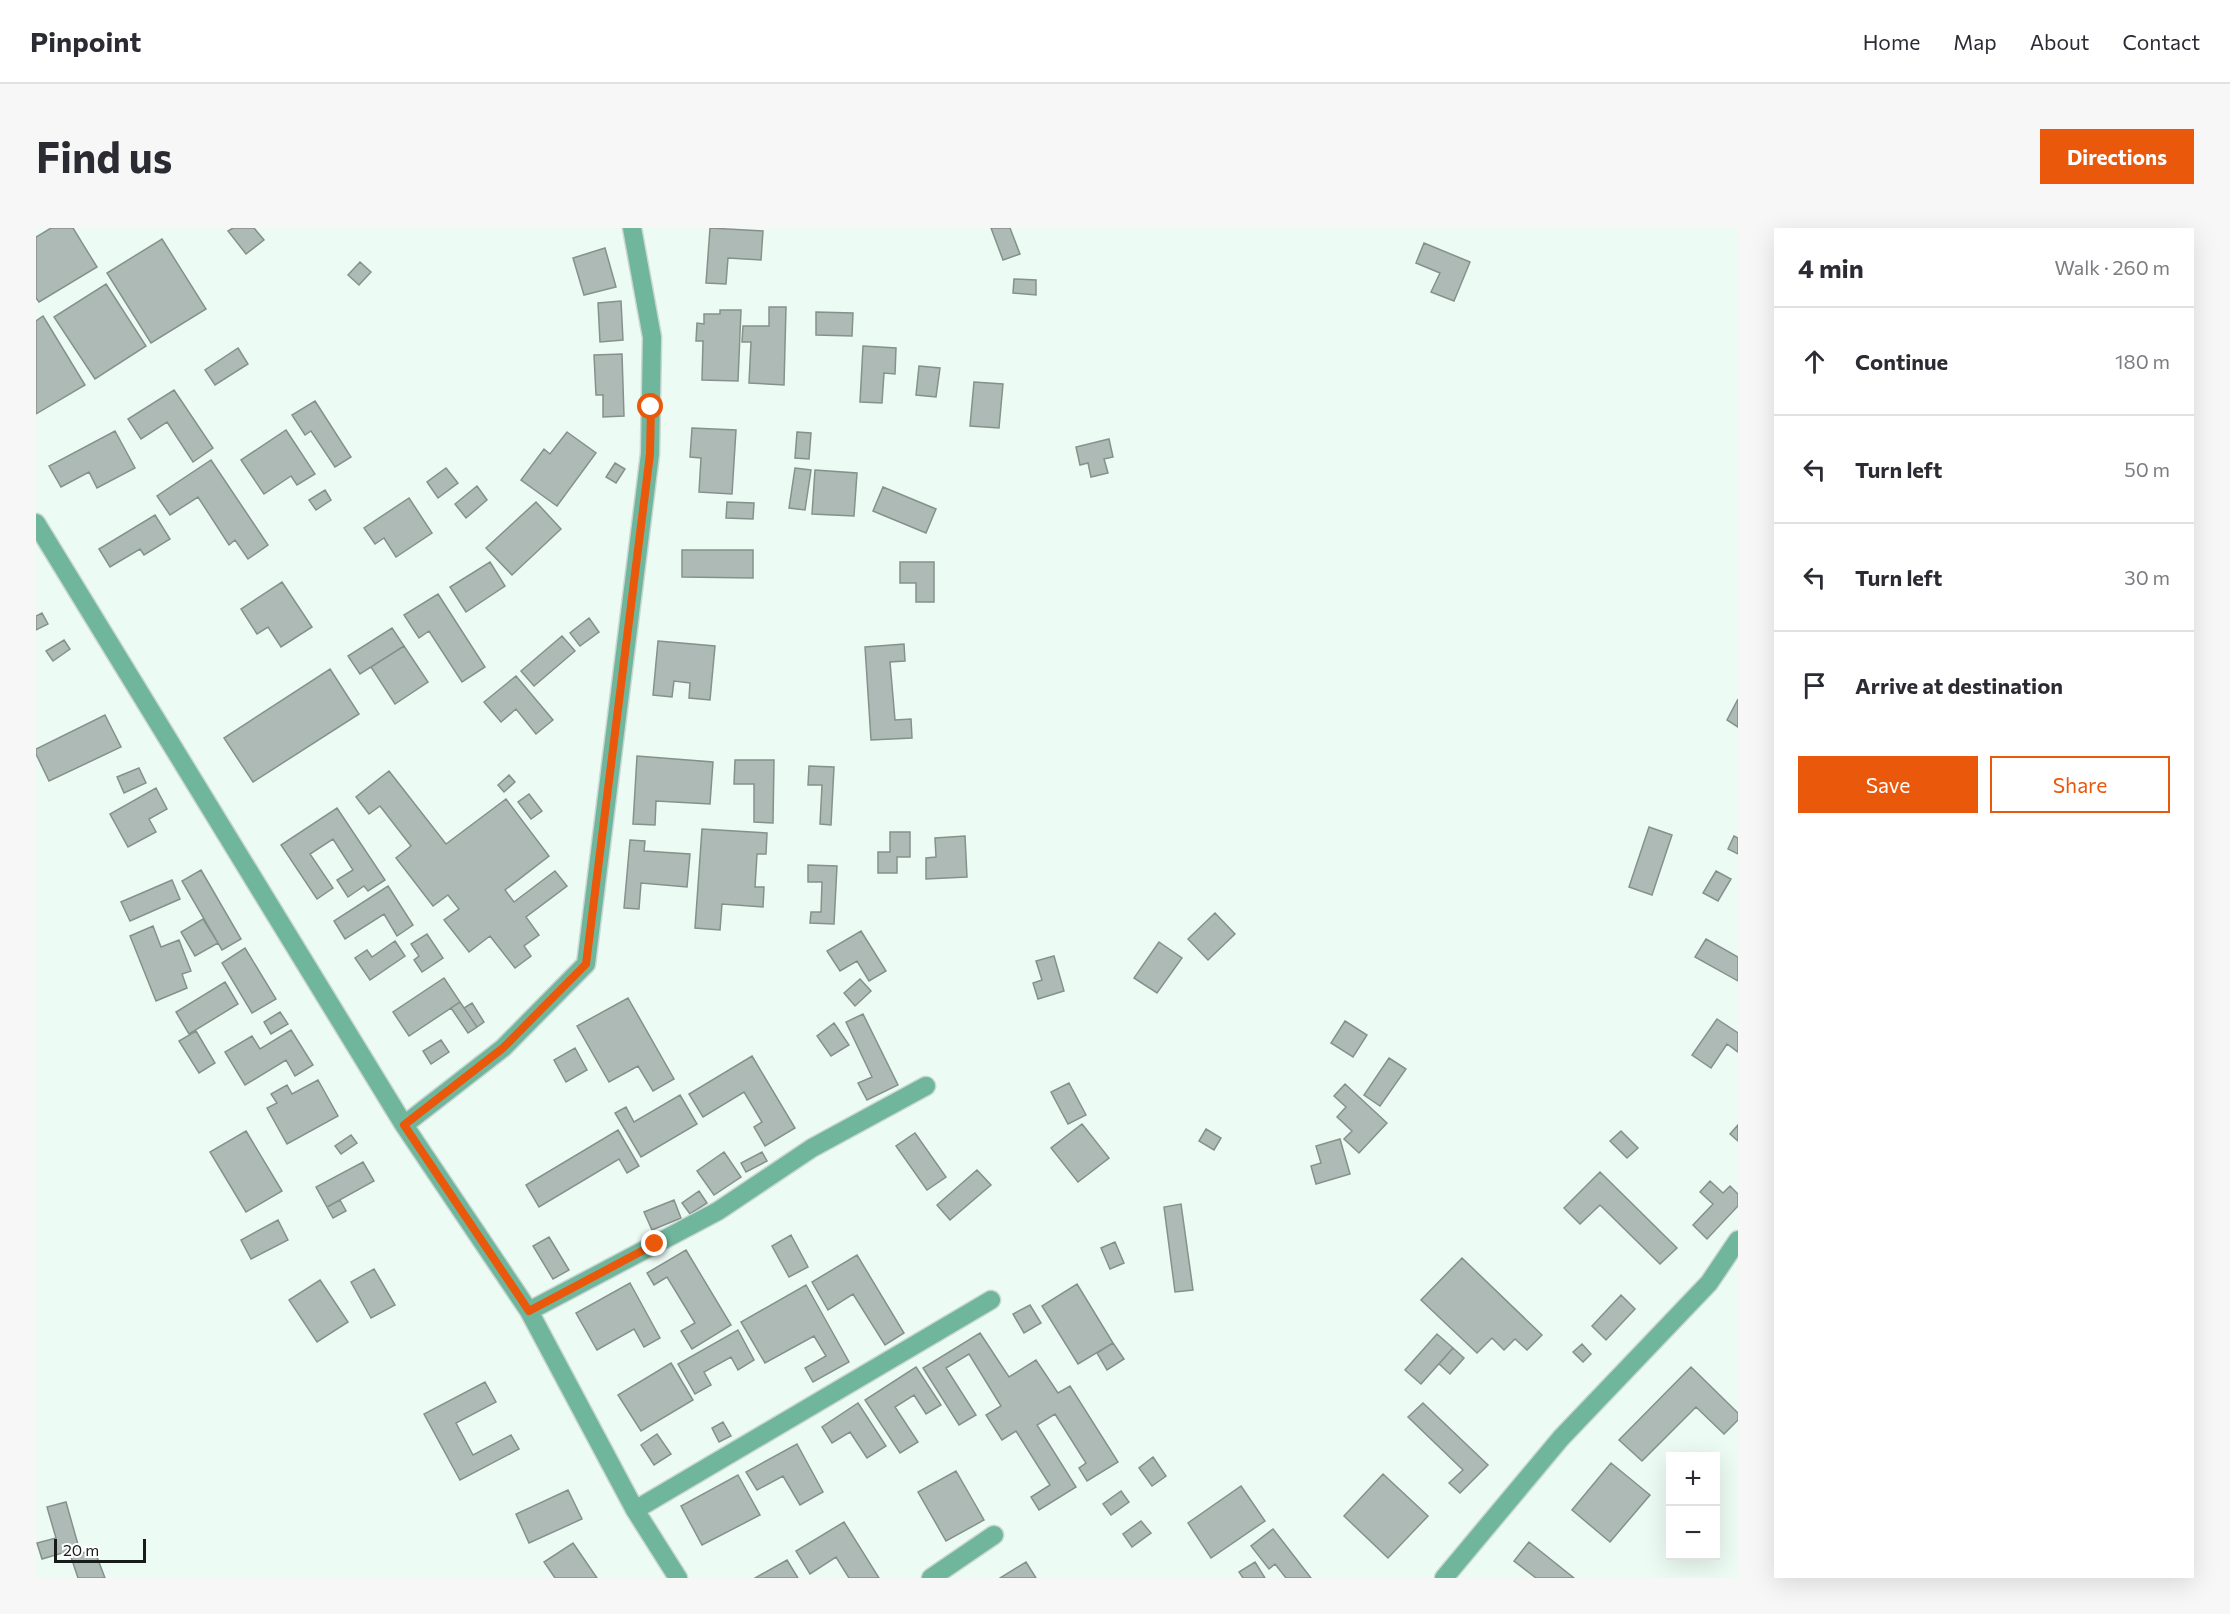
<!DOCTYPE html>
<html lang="en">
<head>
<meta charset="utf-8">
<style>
	:root { --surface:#fff; --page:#f7f7f7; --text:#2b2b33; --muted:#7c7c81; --line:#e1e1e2; --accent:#ea580c }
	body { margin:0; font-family:Commissioner,sans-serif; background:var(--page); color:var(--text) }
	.controls { position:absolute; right:18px; bottom:18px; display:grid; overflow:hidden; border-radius:0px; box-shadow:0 6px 24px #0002 }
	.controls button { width:54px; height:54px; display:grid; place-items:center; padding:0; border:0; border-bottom:2px solid var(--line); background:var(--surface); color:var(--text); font:30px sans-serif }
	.scale { position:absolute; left:18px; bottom:15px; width:92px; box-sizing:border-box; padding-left:6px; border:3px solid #171b19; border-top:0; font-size:16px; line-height:21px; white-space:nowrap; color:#171b19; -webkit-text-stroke:4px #fff; paint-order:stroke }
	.stop { position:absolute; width:18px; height:18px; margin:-14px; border:4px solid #ea580c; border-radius:50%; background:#fff }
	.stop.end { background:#ea580c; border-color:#fff; box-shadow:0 2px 6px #0008 }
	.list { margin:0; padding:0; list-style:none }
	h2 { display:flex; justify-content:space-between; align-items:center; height:78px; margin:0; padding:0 24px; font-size:26px }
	h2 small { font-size:20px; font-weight:400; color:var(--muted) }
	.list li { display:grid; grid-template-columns:39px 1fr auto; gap:18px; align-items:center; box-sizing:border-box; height:108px; padding:0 24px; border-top:2px solid var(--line) }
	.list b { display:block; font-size:22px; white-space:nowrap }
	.list em { font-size:20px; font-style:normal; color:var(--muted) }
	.actions { display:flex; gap:12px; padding:18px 24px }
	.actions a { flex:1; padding:14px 0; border:2px solid var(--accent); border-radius:0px; text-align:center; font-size:21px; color:var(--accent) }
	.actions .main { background:var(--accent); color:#fff }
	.icon { flex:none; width:33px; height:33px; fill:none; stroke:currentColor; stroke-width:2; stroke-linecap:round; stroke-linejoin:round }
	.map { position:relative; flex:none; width:1702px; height:1350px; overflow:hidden; border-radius:0px }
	header { display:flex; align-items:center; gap:36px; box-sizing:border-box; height:84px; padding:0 30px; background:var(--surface); border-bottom:2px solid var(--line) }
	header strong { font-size:28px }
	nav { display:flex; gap:33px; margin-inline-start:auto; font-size:21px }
	.intro { display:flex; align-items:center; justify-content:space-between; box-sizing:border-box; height:144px; padding:0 36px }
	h1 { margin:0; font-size:42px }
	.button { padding:15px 27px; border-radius:0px; background:var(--accent); color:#fff; font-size:21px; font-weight:700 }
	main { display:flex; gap:36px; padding:0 36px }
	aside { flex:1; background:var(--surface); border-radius:0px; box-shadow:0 6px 24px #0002 }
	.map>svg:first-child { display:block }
	.building { fill:#adbab5; stroke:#85928c; stroke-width:1.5 }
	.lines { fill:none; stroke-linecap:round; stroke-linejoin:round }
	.street-casing { stroke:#cbd7d2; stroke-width:21 }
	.street { stroke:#6fb69c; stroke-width:18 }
	.route { stroke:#ea580c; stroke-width:8 }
</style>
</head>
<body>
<header>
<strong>Pinpoint</strong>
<nav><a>Home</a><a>Map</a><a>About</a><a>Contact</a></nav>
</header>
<div class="intro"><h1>Find us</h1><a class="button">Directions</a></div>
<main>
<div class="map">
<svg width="1702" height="1350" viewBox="0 0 1702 1350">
	<rect width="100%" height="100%" fill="#edfbf5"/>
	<path class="building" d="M15,0H37L61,39L3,74L0,70V9Z
		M197,0H218L228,12L210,26L192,3Z
		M674,0L727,3L725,32L692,30L690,56L670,55Z
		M955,0H974L984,26L967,32Z
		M126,11L170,81L115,115L71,45Z
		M1388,15L1434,34L1418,73L1395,64L1404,45L1380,35Z
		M569,20L580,59L548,67L537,30Z
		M324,34L335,44L323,57L312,47Z
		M978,51L1000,52V67L977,65Z
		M70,56L110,118L59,151L18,89Z
		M585,73L587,112L564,114L562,75Z
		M733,79H750L748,157L713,155L715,114H706L707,98H733Z
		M684,82H705L702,153L666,152L667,113H660L661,95L668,96V86H684Z
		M780,84L817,85L816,108L780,107Z
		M7,88L49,157L0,186V93Z
		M827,118L860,120L859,146L848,145L846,175L824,174Z
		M202,120L212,136L179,157L169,142Z
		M586,126L588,188L567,189V167H560L558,127Z
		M883,138L904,140L900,169L880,167Z
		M938,154L967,156L963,200L934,198Z
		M138,162L177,220L157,234L131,194L105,211L92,191Z
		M279,173L315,229L299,239L275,203L269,207L256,187Z
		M656,200L700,202L696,266L663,264L665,230L654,229Z
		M250,202L279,246L261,257L255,248L228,266L205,232Z
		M79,203L99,240L61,260L53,244L25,259L13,238Z
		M531,204L560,225L521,278L485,252L508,221L514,226Z
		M761,204L775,205L773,231L759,230Z
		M1073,211L1077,229L1068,231L1072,245L1055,249L1052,235L1044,237L1040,219Z
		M175,232L232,317L212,331L199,312L193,317L162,269L134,287L121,268Z
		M579,235L589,241L580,255L570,249Z
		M410,240L422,255L402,270L391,254Z
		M759,240L775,242L769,282L753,280Z
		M779,242L821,245L818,288L776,286Z
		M441,258L451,272L430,290L419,276Z
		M847,259L900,281L890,305L837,283Z
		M289,262L295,272L280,282L273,272Z
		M373,270L396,305L360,329L348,310L339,316L328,300Z
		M500,274L525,301L476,347L450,320Z
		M691,274L718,275L717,291L690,290Z
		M119,287L134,311L108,327L104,321L74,339L63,321Z
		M646,322H717V350L646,349Z
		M454,334L469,358L430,384L414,359Z
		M864,334H898V374H880V355H864Z
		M246,354L276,399L245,419L232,399L221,406L205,381Z
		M402,366L449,439L426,454L393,403L383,410L368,387Z
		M6,385L12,396L0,402V388Z
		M553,390L563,404L544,418L534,405Z
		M356,400L368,418L324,446L312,428Z
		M526,408L539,423L498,458L485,443Z
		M28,412L34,421L17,433L10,423Z
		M622,413L679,418L674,472L653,470L654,455L638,453L636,469L617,467Z
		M868,416L869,433L854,434L859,492L875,491L876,510L835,512L829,419Z
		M368,418L392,454L359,476L335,439Z
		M294,441L323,486L217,554L188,510Z
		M480,448L517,492L500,506L480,481L465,494L448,474Z
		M1702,471V499L1691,492Z
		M69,487L85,519L13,553L0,526V521Z
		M601,528L677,534L674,576L620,573L619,597L597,596Z
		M699,532H738L737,595L718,594V556H698Z
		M773,538L798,539L795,597L784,596L786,557H772Z
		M103,540L110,555L88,565L81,549Z
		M353,543L410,616L470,571L513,628L469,662L478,674L519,643L531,658L490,689L503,707L488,718L495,728L479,740L454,708L433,724L408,692L423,681L412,667L397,678L360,630L375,618L344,578L333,586L320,569Z
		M473,547L479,554L468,564L462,557Z
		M120,560L131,581L113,591L120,604L92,619L74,586Z
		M493,566L506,583L495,591L482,574Z
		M301,580L349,652L332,663L328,658L312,669L301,652L317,642L297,611L274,626L297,660L281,671L245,617Z
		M1613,599L1636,607L1616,667L1593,659Z
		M666,601L731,605L730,626H721L719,659H728L727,679L686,676L684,702L659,700Z
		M854,604H874V629H861V645H842V624H854Z
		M929,608L931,649L890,651V630L900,629L899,610Z
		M1698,608L1702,610V626L1692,621Z
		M594,612L609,613L608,623L654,626L651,659L605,655L603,681L588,680Z
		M772,637L801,638L798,696L774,695L775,684H785L786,654H772Z
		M165,642L205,711L186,722L146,653Z
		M1680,643L1695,651L1682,673L1667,665Z
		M136,652L144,671L94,693L85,674Z
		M352,658L377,697L361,708L348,686L309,711L298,693Z
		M1179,685L1199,706L1172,732L1152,711Z
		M167,691L182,715L159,728L145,704Z
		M117,698L125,719L143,712L155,743L146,746L151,760L120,773L94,708Z
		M825,703L850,743L833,753L821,733L804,743L791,723Z
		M391,706L407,730L386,744L378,732L383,728L375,716Z
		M1670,711L1702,729V753L1659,729Z
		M359,713L369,728L334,752L319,730L331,722L336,729Z
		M1123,714L1146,730L1121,765L1098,750Z
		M209,720L240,771L216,785L186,735Z
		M1018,728L1028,763L1002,771L997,755L1006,752L1000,733Z
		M408,750L424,774L373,808L357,784Z
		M824,751L835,763L819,778L808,765Z
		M189,754L202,776L153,806L140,784Z
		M592,770L638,851L617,863L602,838L573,854L541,798Z
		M424,774L441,799L432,805L415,780Z
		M436,775L448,794L441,799L428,780Z
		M244,784L252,796L235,806L228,794Z
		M827,786L862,857L831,872L822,855L836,849L810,794Z
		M1681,791L1702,805V824L1691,816L1675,840L1656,827Z
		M1309,793L1331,807L1317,829L1295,815Z
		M798,795L813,817L795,828L781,808Z
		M255,802L277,837L259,848L250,832L209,857L189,824L216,808L224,821Z
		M160,803L179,835L163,845L143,813Z
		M405,812L413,824L395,836L387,823Z
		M539,820L551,842L530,854L518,832Z
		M716,828L759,900L729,918L718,899L726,894L708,864L667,889L653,866Z
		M1353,830L1370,841L1344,878L1328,867Z
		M282,852L302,888L251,916L231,880L241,875L235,866L251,857L256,866Z
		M1033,855L1050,887L1032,896L1015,864Z
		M1309,856L1351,895L1323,925L1308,911L1316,903L1301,889L1310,879L1298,868Z
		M644,867L661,896L605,929L579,885L590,879L598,894Z
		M1046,896L1073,930L1042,954L1015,920Z
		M1702,897V913L1694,906Z
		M1170,901L1185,910L1178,922L1163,913Z
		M582,902L603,938L591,945L583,931L503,979L490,957Z
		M210,903L246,963L210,984L174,924Z
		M1585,903L1602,920L1591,930L1574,913Z
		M879,905L910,949L891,962L860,918Z
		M315,907L321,915L305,926L299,918Z
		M1304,911L1314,946L1280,956L1275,938L1285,935L1280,918Z
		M688,924L705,949L678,967L661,943Z
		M726,924L731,933L710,944L705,935Z
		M327,934L338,953L291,979L280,959Z
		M941,942L955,957L914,992L901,977Z
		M1564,944L1641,1020L1624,1036L1564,977L1544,996L1528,980Z
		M1674,953L1687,965L1694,958L1702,966V978L1671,1011L1657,997L1677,976L1664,964Z
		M663,963L671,975L654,986L646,975Z
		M304,972L310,983L297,990L291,979Z
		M638,972L645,990L616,1002L608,984Z
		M1145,976L1157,1062L1139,1064L1128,979Z
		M242,992L252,1012L215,1031L205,1012Z
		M755,1007L772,1039L753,1049L736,1018Z
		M513,1009L533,1042L517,1051L497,1018Z
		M1079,1014L1088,1035L1074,1041L1065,1020Z
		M650,1022L695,1097L656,1121L645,1103L659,1095L631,1049L618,1057L611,1045Z
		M821,1027L868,1105L849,1117L817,1066L792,1082L776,1054Z
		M1426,1030L1506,1107L1491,1122L1479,1111L1468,1122L1456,1110L1441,1125L1385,1072Z
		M338,1041L359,1077L335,1090L315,1054Z
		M284,1052L312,1094L281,1114L253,1072Z
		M594,1055L624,1110L608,1119L598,1101L561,1122L540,1085Z
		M1041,1056L1077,1115L1042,1136L1006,1078Z
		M770,1057L813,1134L777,1154L769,1140L790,1128L778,1108L729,1135L705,1094Z
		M1585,1067L1599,1081L1570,1112L1556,1098Z
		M994,1077L1005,1095L988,1105L977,1086Z
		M702,1102L718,1132L702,1142L695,1129L668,1144L675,1157L659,1166L642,1136Z
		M944,1105L973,1149L1000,1132L1022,1165L1034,1158L1082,1234L1051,1253L1043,1240L1050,1235L1019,1186L1001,1197L1040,1259L1003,1282L995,1269L1014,1257L980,1203L966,1212L950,1187L965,1178L933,1126L910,1140L940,1187L923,1197L887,1140Z
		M1401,1106L1417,1120L1385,1156L1369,1142Z
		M1077,1115L1088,1131L1071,1142L1061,1125Z
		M1546,1116L1555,1126L1547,1134L1537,1124Z
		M1417,1120L1428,1130L1414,1146L1403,1136Z
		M635,1135L657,1172L605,1203L582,1167Z
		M880,1139L905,1177L890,1186L878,1167L859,1179L882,1214L864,1225L829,1172Z
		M1655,1139L1702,1185V1192L1688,1206L1660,1179L1606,1233L1583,1212Z
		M449,1154L460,1174L420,1195L437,1227L475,1207L483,1221L424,1252L388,1186Z
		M822,1175L850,1218L831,1230L814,1204L796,1215L786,1199Z
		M1387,1175L1452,1237L1424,1265L1413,1255L1427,1242L1372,1189Z
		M687,1194L695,1208L683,1214L676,1200Z
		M621,1206L635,1226L618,1237L605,1217Z
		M761,1216L787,1264L764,1277L747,1248L721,1262L710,1244Z
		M1117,1229L1130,1248L1116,1258L1103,1240Z
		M1575,1235L1614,1267L1574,1314L1536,1282Z
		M920,1243L948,1292L910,1313L882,1264Z
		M1347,1246L1392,1288L1352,1330L1308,1288Z
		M702,1247L724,1287L666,1317L645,1278Z
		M1205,1258L1229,1293L1175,1330L1152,1295Z
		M532,1262L546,1291L493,1315L480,1286Z
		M1085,1263L1093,1274L1075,1287L1067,1276Z
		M30,1274L43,1320L6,1331L1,1315L20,1310L11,1279Z
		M1105,1293L1115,1305L1096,1319L1087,1306Z
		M808,1294L843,1350H813L800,1329L774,1346L760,1323Z
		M1237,1301L1275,1350H1250L1239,1336L1233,1341L1215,1318Z
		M1493,1314L1538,1350H1500L1478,1333Z
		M537,1315L561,1350H519L508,1334Z
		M58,1321L69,1350H42L35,1329Z
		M751,1332L762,1350H719Z
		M990,1334L1000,1350H964Z
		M1219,1334L1229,1350H1207L1203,1344Z"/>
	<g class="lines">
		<g class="street-casing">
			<path id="street" d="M0,295L368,897L493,1083L599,1282L642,1350
				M368,897L467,820L550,736L614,226L616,109L596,0
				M493,1083L682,983L776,920L890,858
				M599,1282L955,1072
				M895,1350L958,1307
				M1408,1350L1525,1210L1673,1055L1702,1012"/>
		</g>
		<use href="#street" class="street"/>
	</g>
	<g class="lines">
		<path class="route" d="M615,179L614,226L550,736L467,820L368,897L493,1083L619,1016"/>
	</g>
</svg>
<div class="controls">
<button>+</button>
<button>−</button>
</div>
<div class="scale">20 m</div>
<div class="stop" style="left:615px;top:179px"></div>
<div class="stop end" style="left:619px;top:1016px"></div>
</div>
<aside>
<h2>4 min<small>Walk · 260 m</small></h2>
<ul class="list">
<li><svg class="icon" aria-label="ahead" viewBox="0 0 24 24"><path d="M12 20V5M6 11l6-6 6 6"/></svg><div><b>Continue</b></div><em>180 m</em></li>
<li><svg class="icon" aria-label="left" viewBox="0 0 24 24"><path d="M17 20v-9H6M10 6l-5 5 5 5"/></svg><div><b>Turn left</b></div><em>50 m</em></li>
<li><svg class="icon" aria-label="left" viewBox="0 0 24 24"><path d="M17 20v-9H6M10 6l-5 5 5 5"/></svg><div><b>Turn left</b></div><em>30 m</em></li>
<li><svg class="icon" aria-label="arrive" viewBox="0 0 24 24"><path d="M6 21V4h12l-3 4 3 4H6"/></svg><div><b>Arrive at destination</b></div></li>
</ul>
<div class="actions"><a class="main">Save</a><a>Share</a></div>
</aside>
</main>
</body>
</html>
